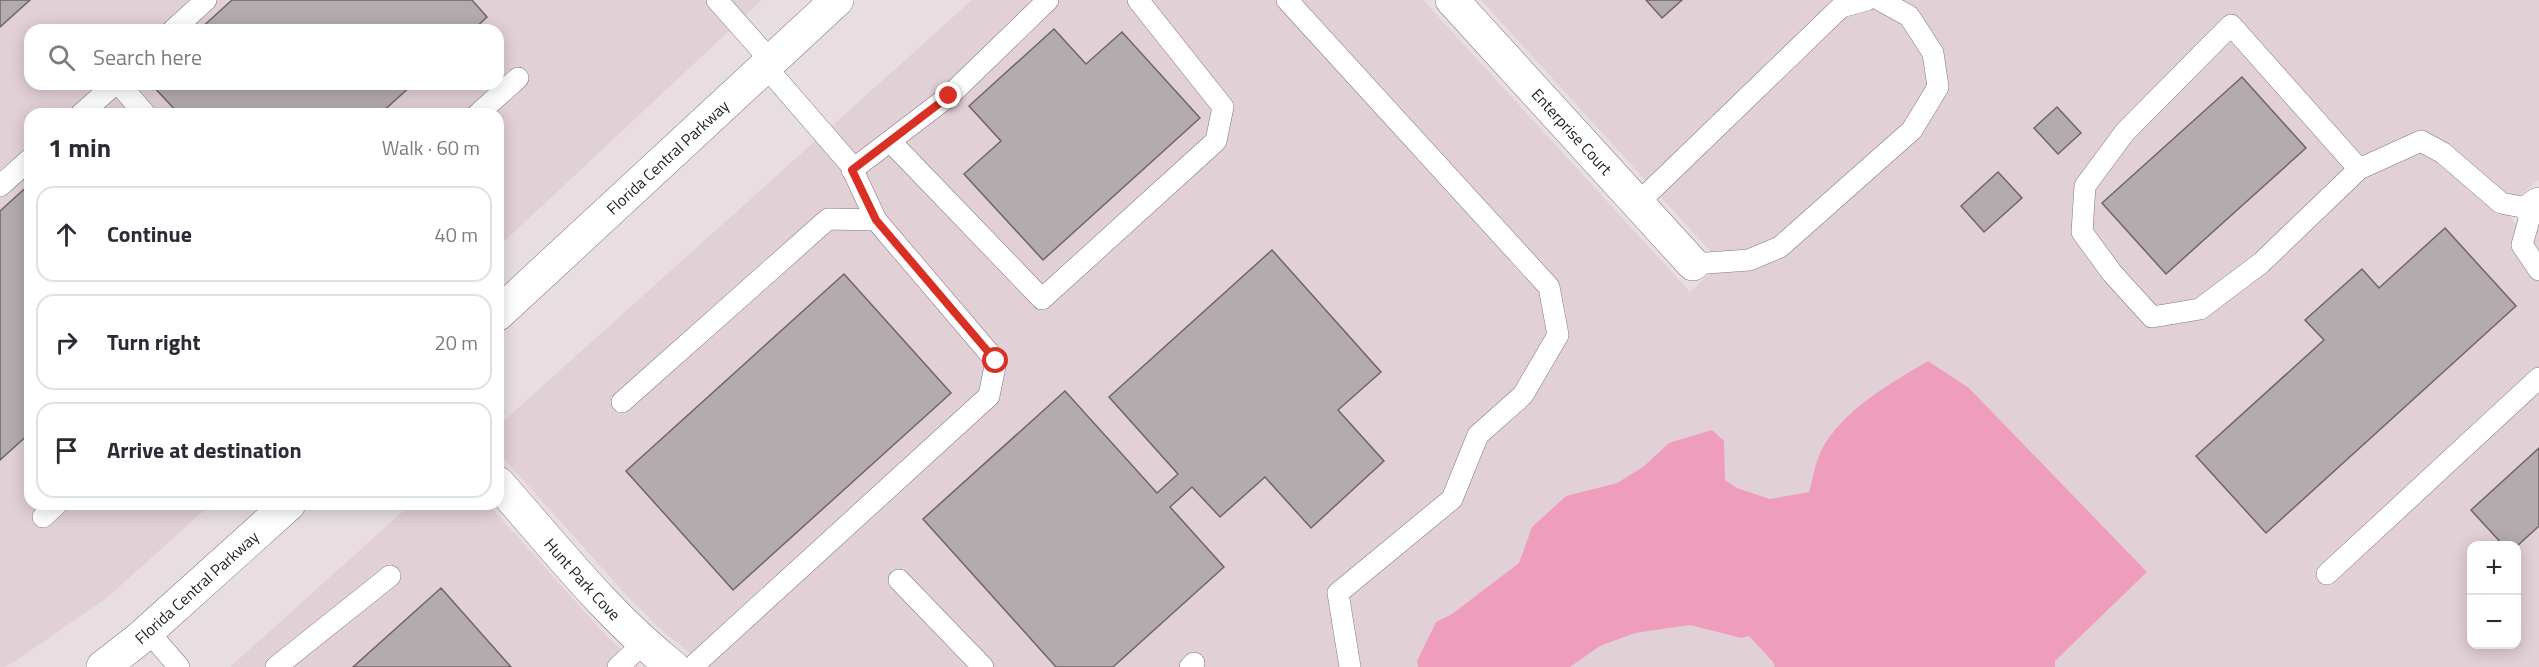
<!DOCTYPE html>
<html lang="en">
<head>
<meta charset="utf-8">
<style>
	:root { --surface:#fff; --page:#f7f7f7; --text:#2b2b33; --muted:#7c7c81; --line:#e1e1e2 }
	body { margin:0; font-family:"Titillium Web",sans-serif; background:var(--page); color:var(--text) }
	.controls { position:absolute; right:18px; bottom:18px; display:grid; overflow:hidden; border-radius:12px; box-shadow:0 3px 15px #0003 }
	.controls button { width:54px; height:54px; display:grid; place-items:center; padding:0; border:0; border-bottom:2px solid var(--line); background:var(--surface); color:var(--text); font:30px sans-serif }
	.stop { position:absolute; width:18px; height:18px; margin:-14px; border:4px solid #d93025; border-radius:50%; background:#fff }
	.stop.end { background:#d93025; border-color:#fff; box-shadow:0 2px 6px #0008 }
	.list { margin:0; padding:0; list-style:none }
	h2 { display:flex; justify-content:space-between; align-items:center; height:78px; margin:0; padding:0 24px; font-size:26px }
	h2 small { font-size:20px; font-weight:400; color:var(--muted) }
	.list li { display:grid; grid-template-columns:39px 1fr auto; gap:18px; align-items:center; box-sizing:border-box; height:96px; margin:0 12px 12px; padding:0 12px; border:2px solid var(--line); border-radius:18px }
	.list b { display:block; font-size:22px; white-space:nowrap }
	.list em { font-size:20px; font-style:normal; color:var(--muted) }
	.icon { flex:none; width:33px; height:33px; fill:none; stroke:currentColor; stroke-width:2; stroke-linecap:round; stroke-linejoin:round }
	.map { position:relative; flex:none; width:2539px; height:667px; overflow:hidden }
	.search { position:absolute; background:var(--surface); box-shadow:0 3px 15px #0003; left:24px; top:24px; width:480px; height:66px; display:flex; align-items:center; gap:15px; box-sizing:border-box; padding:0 21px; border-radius:18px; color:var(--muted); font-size:22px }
	.panel { position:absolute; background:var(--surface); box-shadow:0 3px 15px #0003; left:24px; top:108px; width:480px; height:402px; border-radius:18px }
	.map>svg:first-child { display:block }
	.built { fill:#e1d0d6; fill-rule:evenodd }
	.green { fill:#ee9dbd }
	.building { fill:#b4abae; stroke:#6e6669; stroke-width:1.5 }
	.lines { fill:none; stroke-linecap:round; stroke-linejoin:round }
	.service-casing { stroke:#82797c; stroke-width:22 }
	.minor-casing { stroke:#82797c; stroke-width:34 }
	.tertiary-casing { stroke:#82797c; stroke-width:34 }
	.service { stroke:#fff; stroke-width:21 }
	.minor { stroke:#fff; stroke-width:33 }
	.tertiary { stroke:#fff; stroke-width:33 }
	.route { stroke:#d93025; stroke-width:8 }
	.labels { text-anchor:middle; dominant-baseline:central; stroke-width:4.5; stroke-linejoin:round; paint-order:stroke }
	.street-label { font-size:16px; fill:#262324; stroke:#f5ebef }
</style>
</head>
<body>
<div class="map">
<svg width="2539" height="667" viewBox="0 0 2539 667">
	<rect width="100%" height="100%" fill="#e8dee1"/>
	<path class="built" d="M0,0H762L498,247V114H30V504H211L108,597L17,660L4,667H0ZM30,30H498V84H30Z
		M972,0H1423L1690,292L1721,263L1481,0H2539V179L2504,210L2529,238L2539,229V667H2055V661L2147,572L1969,388L1928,361L1820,453L1809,492L1770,499L1737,488L1725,480L1724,441L1669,443L1643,467L1617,483L1566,496L1532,527L1519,563L1452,614L1436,622L1417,661L1418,667H708L665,633L631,600L498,452V426ZM2472,546H2516V644H2472Z
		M411,504H488L600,629L639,667H230Z
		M1690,625L1741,638L1749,636L1773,662L1775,667H1570L1600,646L1635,633Z"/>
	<path class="green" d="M1928,361L1969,388L2147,572L2055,661V667H1775L1773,662L1749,636L1741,638L1690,625L1635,633L1600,646L1570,667H1418L1417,661L1436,622L1452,614L1519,563L1532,527L1566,496L1617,483L1643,467L1669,443L1712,430L1724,441L1725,480L1737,488L1770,499L1809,492C1813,479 1815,463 1821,451C1842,410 1890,384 1928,361Z"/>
	<path class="building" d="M0,0H30L0,27Z
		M232,0H472L487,17L473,30H199Z
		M1646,0H1682L1662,18Z
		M1054,29L1086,64L1122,32L1200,118L1043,260L964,174L1001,141L969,106Z
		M2242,77L2306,148L2166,274L2102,203Z
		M151,84H413L380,114H179Z
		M2057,107L2081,133L2058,154L2034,128Z
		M1998,172L2022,198L1984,232L1961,206Z
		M30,184V433L0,460V211Z
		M2445,228L2516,306L2266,533L2196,456L2324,340L2305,320L2362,269L2379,288Z
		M1272,250L1381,372L1338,410L1384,461L1311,528L1265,477L1220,517L1192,487L1170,507L1224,567L1113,667H1056L923,519L1065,391L1157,493L1178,474L1109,397Z
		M844,274L951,393L733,590L626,471Z
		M2539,448V526L2516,547L2504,546L2471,510Z
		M441,588L511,667H353Z"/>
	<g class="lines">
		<g class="service-casing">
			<path id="service" d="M717,0L771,61
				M1287,0L1549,287L1558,335L1523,395L1478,435L1452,499L1338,593L1350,667
				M173,30L206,0
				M765,66L850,164L876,220
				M119,84L145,114
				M81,114L115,84
				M478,114L518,78
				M890,141L1042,299L1216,141L1223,107L1138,0
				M2359,169L2231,25L2125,132L2085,186L2082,232L2112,273L2152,317L2200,309L2261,263L2359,169L2421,141L2443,153L2501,203L2532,209L2522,245L2539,270
				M852,170L949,96L1048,0
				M0,186L30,159
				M1638,203L1841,7L1867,0
				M1693,264L1749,260L1780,247L1912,130L1938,87L1933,53L1909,16L1880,0
				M622,402L828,219L876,220L996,361L989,396L692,667
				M43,517L57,504
				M2327,574L2539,378
				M899,580L983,667
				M148,631L179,667
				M276,667L390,576
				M618,667L644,643
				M1190,667L1194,663"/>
		</g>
		<g class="minor-casing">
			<g id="minor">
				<path id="s1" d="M1452,0L1693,264"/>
				<path d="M2532,209L2539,204"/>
				<path id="s2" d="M498,483C554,546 607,615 673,667"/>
			</g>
		</g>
		<g class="tertiary-casing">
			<g id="tertiary">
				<path id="s3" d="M498,314L837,0"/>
				<path id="s4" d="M103,667L139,639L289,504"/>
			</g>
		</g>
		<use href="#service" class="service"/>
		<use href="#minor" class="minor"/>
		<use href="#tertiary" class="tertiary"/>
	</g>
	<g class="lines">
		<path class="route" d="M949,96L852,170L876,220L996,361"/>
	</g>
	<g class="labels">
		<g class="street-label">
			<text stroke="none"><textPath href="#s1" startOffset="178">Enterprise Court</textPath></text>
			<text stroke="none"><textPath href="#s3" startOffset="231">Florida Central Parkway</textPath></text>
			<text stroke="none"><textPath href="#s2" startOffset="128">Hunt Park Cove</textPath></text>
			<text stroke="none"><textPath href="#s4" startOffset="123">Florida Central Parkway</textPath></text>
		</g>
	</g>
</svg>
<div class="controls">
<button>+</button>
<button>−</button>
</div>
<div class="stop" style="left:996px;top:361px"></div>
<div class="stop end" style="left:949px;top:96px"></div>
<div class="search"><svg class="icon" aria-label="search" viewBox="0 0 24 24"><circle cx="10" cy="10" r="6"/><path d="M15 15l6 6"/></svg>Search here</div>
<section class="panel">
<h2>1 min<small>Walk · 60 m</small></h2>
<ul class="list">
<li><svg class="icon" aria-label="ahead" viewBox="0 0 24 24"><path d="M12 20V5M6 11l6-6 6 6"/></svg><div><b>Continue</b></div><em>40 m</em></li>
<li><svg class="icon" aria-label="right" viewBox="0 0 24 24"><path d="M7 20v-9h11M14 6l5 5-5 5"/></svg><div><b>Turn right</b></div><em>20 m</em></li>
<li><svg class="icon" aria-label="arrive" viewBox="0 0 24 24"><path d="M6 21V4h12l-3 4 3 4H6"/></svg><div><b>Arrive at destination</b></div></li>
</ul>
</section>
</div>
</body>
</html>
